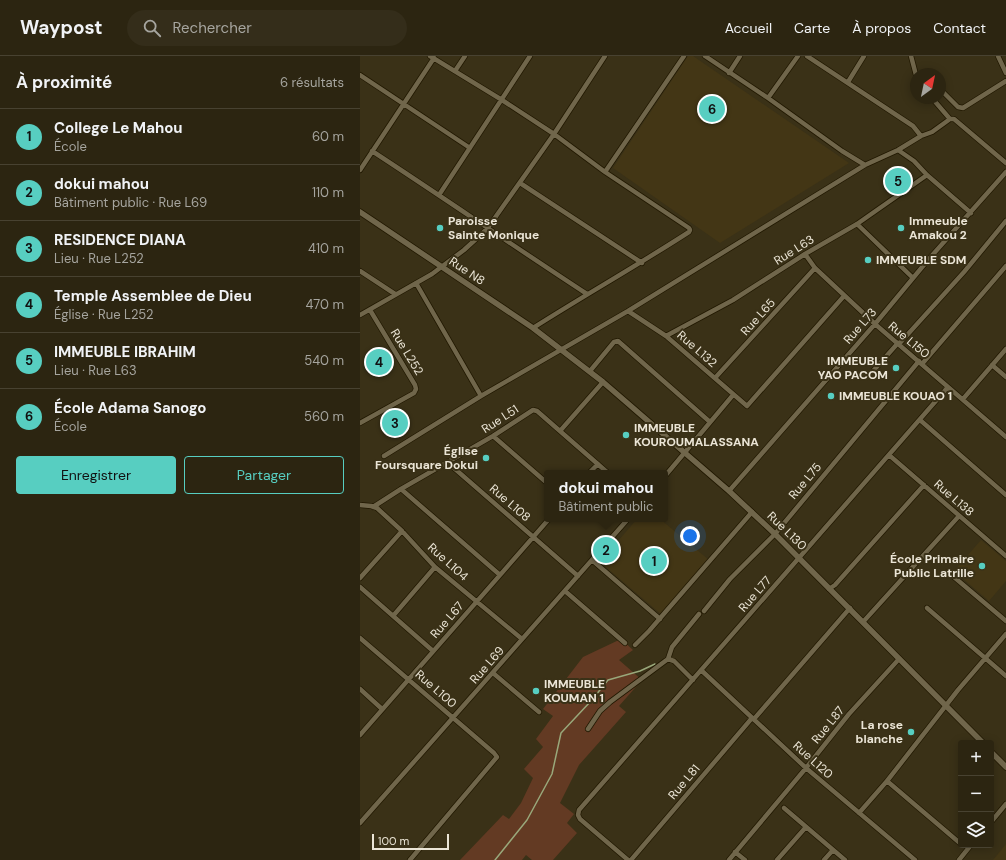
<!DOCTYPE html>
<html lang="fr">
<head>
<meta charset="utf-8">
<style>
	:root { --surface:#2c2511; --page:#342d1a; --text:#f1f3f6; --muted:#a6a59f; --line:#484231; --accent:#57cec1 }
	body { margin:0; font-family:"DM Sans",sans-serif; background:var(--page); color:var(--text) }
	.controls { position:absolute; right:12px; bottom:12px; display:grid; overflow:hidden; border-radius:4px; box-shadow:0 2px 10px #0003 }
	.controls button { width:36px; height:36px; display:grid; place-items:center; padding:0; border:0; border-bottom:1px solid var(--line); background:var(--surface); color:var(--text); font:20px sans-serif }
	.compass { position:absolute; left:550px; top:12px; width:36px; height:36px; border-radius:50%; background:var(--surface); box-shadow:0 2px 10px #0003; rotate:33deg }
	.scale { position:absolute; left:12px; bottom:10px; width:77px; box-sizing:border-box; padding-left:4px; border:2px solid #ebe5d6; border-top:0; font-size:11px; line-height:14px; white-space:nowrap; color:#ebe5d6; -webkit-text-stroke:3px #3a3117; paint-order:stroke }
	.you { position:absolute; left:330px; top:480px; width:14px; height:14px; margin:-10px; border:3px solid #fff; border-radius:50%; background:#1a73e8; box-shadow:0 0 0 6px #1a73e833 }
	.badge { display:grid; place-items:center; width:26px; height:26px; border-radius:50%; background:var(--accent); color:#111; font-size:13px; font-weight:700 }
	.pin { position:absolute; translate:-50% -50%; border:2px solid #fff; box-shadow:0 1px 4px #0006 }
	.popup { position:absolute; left:184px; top:414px; width:124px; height:52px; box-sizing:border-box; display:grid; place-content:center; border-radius:4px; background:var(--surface); filter:drop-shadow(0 1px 3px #0005); font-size:13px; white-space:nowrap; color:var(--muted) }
	.popup b { font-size:15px; color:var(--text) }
	.popup::after { content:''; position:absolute; left:50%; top:100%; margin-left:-8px; border:8px solid transparent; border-top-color:var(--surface) }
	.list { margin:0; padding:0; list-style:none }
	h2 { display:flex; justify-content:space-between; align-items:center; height:52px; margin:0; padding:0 16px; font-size:17px }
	h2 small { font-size:13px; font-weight:400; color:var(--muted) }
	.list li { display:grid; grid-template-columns:26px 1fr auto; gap:12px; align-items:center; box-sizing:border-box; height:56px; padding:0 16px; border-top:1px solid var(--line) }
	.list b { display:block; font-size:15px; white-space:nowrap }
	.list p { margin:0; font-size:13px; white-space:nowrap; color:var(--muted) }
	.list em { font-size:13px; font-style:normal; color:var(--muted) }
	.actions { display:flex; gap:8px; padding:12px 16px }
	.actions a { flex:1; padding:9px 0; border:1px solid var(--accent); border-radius:4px; text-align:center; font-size:14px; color:var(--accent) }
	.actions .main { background:var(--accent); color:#111 }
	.icon { flex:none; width:22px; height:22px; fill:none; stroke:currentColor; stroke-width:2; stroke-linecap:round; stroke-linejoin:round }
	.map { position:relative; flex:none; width:646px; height:804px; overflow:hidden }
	header { display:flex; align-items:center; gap:24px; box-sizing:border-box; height:56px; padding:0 20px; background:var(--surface); border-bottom:1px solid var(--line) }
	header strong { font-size:19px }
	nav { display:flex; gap:22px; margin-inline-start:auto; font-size:14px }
	.search { width:280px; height:36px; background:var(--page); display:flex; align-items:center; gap:10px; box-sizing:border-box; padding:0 14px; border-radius:22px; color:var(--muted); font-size:15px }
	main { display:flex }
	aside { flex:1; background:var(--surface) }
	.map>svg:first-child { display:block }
	.built { fill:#433615 }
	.green { fill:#633a23 }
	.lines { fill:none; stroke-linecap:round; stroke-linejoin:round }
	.stream { stroke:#99a87b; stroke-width:1.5 }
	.minor-casing { stroke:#211801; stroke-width:6 }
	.tertiary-casing { stroke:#211801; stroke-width:7 }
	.minor { stroke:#70664b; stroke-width:4.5 }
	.tertiary { stroke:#70664b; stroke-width:5.5 }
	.poi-dot { fill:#57cec1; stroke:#3a3117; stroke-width:1.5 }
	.labels { text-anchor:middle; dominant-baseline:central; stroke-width:4; stroke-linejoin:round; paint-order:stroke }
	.poi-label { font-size:12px; font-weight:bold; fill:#ebe5d6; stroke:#3a3117; text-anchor:start }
	.street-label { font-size:12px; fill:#ebe5d6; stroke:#3a3117 }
</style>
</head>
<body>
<header>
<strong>Waypost</strong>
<div class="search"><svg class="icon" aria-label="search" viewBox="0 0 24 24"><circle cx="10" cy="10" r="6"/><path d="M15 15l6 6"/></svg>Rechercher</div>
<nav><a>Accueil</a><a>Carte</a><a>À propos</a><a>Contact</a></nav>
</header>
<main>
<aside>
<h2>À proximité<small>6 résultats</small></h2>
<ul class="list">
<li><span class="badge">1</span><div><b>College Le Mahou</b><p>École</p></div><em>60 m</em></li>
<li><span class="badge">2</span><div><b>dokui mahou</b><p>Bâtiment public · Rue L69</p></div><em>110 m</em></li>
<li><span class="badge">3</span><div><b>RESIDENCE DIANA</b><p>Lieu · Rue L252</p></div><em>410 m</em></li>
<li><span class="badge">4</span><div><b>Temple Assemblee de Dieu</b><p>Église · Rue L252</p></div><em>470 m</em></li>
<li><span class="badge">5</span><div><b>IMMEUBLE IBRAHIM</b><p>Lieu · Rue L63</p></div><em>540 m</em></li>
<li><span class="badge">6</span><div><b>École Adama Sanogo</b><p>École</p></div><em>560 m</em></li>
</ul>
<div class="actions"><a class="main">Enregistrer</a><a>Partager</a></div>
</aside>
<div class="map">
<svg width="646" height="804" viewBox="0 0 646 804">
	<rect width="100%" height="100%" fill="#3a3117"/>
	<path class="built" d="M328,0H333L489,107L360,187L253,112Z
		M277,463H300L349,504L302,559L240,506Z
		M621,484L646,505V525L629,545L594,515Z
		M646,788V804H633Z"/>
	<path class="green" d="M261,583L273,594L259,604L282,624L259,650L266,656L219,709L200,747L214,758L207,767L217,777L193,804H172L166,799L162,804H100L143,759L149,763L161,747L173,722L164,713L183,691L176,683L193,660L183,653L223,601Z"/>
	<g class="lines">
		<path class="stream" d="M135,804L167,764L192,718L201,677L231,645L248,624L280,615L295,608"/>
		<g class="minor-casing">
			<path id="minor" d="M70,0L142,44L194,78L245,116L329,172L330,174L329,176C278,209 225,239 173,272
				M345,0L408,42L482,95L505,109
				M447,0L553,70L561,80
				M551,0L556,19
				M638,0L646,17
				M95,15L105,0
				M369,17L380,0
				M0,19L110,92
				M488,26L504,0
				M580,36L582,35L598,51L603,52L646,25
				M408,42L438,0
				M572,42L590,63
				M538,94L554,105L567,119L611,157
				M12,95C84,142 155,191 227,238
				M0,114L74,2
				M245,116L324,0
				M160,127L282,207
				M79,139L170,0
				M497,168L553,222
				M445,198L455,212L515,268L646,381
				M0,215L35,238
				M56,227L121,340
				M268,255L306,280L387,350L484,240
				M0,259L72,218L104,194L127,173L194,78L245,0
				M306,280L373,244L445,198L497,168L567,119
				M539,288L604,216L646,165
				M562,308L646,210
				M632,309L646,321
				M514,314L538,287
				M230,315L254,286L258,285L350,366
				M355,322L455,212
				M603,343L646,293
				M560,364L646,439
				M0,367L54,337L56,333L55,329L10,254
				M200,375L243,326
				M133,380L187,427
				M529,399L646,500
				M24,400L121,340L268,255L505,109L538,94L561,80L572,76L590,63H594L646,107
				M87,406L218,520
				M229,417L238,408
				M305,420L373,339
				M41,433L140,519
				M369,435L515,268L568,204L646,116
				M0,449L11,450L17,452L42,475L75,511L162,583
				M13,451L41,433L133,380L173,354L177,355L248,417
				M232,504L300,563
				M588,516L646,565
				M0,522L42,475
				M0,531L73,595
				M469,533L475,529L564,429
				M205,535L265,587
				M567,552L646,620
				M344,555L370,523L415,478L559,305
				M33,560L75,511
				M503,566L599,460
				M0,582L134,697L137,701L50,804
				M275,589L289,575L392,456
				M308,603L312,591L339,558
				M341,614L446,712L555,804
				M133,617L179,656
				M0,633L22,653
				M394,663L490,552
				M228,673L240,655L250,646L308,603L314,605L333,624
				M0,679L189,463
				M527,725L598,634L646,578
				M424,752L485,804
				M499,757L527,725L601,788
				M631,766L646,748
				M0,767L268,463
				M375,796L385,804
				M268,804L220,763L218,759L219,754L588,331
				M271,804L392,662
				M369,804L446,712L489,658L539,603
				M417,804L446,771
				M464,804L473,794
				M599,804L611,789"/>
		</g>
		<g class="tertiary-casing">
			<path id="tertiary" d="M0,156L173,272L243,326L369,435L415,478L623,687
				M631,696L646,711"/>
		</g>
		<use href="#minor" class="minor"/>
		<use href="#tertiary" class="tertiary"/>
	</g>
	<g class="poi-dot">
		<circle cx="80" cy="172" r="4"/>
		<circle cx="541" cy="172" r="4"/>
		<circle cx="508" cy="204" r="4"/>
		<circle cx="536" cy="312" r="4"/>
		<circle cx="471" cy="340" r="4"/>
		<circle cx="266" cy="379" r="4"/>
		<circle cx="126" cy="402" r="4"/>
		<circle cx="622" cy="510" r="4"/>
		<circle cx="176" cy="635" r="4"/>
		<circle cx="551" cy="676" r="4"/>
	</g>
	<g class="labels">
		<g class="poi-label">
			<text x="88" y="165">Paroisse<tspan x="88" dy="14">Sainte Monique</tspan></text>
			<text x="549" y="165">Immeuble<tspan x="549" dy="14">Amakou 2</tspan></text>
			<text x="516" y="204">IMMEUBLE SDM</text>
			<text x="528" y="305" text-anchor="end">IMMEUBLE<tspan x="528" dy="14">YAO PACOM</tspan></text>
			<text x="479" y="340">IMMEUBLE KOUAO 1</text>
			<text x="274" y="372">IMMEUBLE<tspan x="274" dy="14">KOUROUMALASSANA</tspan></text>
			<text x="118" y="395" text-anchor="end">Église<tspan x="118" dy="14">Foursquare Dokui</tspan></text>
			<text x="614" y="503" text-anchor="end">École Primaire<tspan x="614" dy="14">Public Latrille</tspan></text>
			<text x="184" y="628">IMMEUBLE<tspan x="184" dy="14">KOUMAN 1</tspan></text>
			<text x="543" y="669" text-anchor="end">La rose<tspan x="543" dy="14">blanche</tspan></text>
		</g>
		<g class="street-label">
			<text transform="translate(434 194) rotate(-32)">Rue L63</text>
			<text transform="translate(107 215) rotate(34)">Rue N8</text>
			<text transform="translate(398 261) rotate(-48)">Rue L65</text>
			<text transform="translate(500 270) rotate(-49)">Rue L73</text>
			<text transform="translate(549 284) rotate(40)">Rue L150</text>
			<text transform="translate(337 293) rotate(41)">Rue L132</text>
			<text transform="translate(47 296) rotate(59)">Rue L252</text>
			<text transform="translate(140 363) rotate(-33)">Rue L51</text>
			<text transform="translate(445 425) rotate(-50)">Rue L75</text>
			<text transform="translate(594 442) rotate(41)">Rue L138</text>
			<text transform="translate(150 447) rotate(41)">Rue L108</text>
			<text transform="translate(427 475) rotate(44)">Rue L130</text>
			<text transform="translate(88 506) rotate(42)">Rue L104</text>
			<text transform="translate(395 538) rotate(-49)">Rue L77</text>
			<text transform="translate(87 564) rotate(-49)">Rue L67</text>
			<text transform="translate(127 609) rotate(-49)">Rue L69</text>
			<text transform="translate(76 633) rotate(41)">Rue L100</text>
			<text transform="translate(468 669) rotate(-51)">Rue L87</text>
			<text transform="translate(453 704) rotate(42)">Rue L120</text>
			<text transform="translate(324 726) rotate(-50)">Rue L81</text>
		</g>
	</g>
</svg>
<div class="controls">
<button>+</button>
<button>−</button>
<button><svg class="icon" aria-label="layers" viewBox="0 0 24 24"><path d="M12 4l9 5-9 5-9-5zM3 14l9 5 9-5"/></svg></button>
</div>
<svg class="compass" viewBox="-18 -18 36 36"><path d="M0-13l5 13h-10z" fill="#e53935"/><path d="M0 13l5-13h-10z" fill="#a6a59f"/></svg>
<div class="scale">100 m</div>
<div class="you"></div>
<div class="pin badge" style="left:294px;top:505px">1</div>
<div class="pin badge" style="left:246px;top:494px">2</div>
<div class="popup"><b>dokui mahou</b>Bâtiment public</div>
<div class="pin badge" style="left:35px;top:367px">3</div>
<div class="pin badge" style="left:19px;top:306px">4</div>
<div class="pin badge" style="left:538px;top:125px">5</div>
<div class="pin badge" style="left:352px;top:53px">6</div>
</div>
</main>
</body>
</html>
